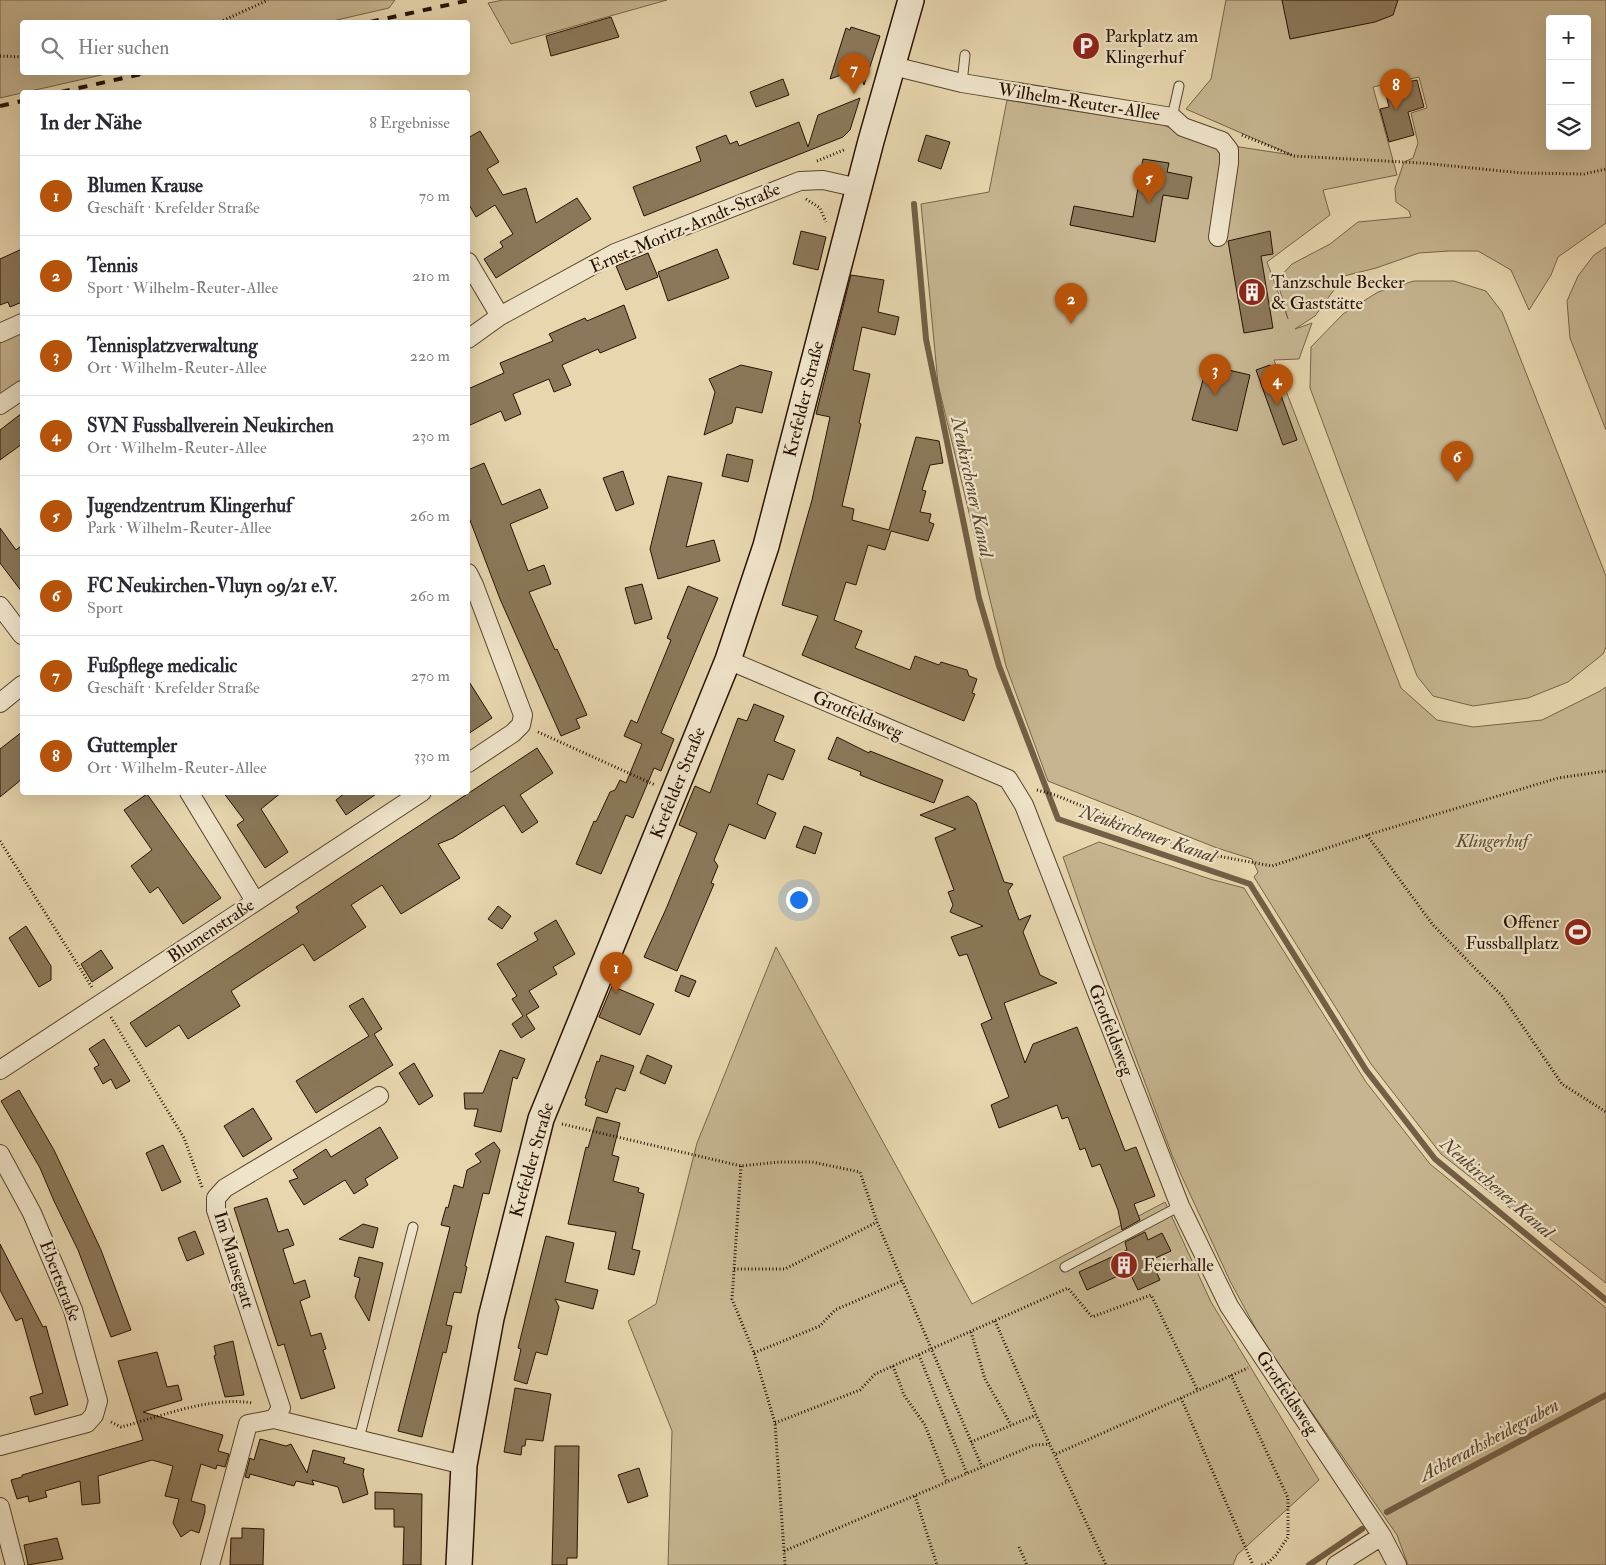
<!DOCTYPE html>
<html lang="de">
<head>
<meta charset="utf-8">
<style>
	:root { --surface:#fff; --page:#f7f7f7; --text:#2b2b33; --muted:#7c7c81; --line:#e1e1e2; --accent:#b45309 }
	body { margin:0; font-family:"IM FELL Double Pica",serif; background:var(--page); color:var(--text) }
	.controls { position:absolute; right:15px; top:15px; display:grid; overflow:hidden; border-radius:5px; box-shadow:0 5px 20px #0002 }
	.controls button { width:45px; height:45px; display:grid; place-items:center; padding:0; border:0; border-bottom:1px solid var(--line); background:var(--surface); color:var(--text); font:25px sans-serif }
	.you { position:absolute; left:798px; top:899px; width:18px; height:18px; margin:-12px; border:4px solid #fff; border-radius:50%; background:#1a73e8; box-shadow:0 0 0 8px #1a73e833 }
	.badge { display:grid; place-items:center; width:32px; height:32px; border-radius:50%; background:var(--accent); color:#fff; font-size:16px; font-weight:700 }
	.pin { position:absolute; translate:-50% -41px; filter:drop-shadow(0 1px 2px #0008) }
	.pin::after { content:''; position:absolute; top:26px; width:18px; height:15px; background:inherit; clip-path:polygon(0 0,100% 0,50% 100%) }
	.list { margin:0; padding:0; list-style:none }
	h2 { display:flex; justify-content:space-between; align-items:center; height:65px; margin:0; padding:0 20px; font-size:21px }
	h2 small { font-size:16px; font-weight:400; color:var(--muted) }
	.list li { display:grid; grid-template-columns:32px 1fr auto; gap:15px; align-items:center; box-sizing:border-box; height:80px; padding:0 20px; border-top:1px solid var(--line) }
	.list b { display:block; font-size:19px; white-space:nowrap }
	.list p { margin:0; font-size:16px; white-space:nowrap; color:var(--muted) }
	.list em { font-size:16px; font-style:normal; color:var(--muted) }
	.icon { flex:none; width:28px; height:28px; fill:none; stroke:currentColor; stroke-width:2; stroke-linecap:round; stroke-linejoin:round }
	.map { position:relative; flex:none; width:1606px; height:1565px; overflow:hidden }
	.search { position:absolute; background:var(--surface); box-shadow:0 5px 20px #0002; left:20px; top:20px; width:450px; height:55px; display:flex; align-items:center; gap:12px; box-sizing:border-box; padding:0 18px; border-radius:5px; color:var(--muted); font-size:19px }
	.panel { position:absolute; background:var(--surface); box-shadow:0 5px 20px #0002; left:20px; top:90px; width:450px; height:705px; border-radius:5px }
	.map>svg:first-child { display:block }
	.green { fill:#c6b590; stroke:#766448; fill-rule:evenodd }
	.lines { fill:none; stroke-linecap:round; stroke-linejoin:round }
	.stream { stroke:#735f45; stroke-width:6 }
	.building { fill:#8b785a; stroke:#271200 }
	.service-casing { stroke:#57432c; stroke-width:11 }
	.minor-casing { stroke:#57432c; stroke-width:20 }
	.secondary-casing { stroke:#271200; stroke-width:28 }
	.path { stroke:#271200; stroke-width:3; stroke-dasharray:1 2.5; stroke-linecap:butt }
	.service { stroke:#efe4ca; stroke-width:9 }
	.minor { stroke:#efe4ca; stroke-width:18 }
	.secondary { stroke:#efe4ca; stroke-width:25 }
	.rail { stroke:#271200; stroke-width:4; stroke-dasharray:9 9; stroke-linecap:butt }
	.labels { text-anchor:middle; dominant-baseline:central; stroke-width:4.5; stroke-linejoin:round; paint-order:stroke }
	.poi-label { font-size:18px; fill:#271200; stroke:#efe4ca; text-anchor:start }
	.street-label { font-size:18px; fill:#271200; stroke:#efe4ca }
	.park-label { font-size:18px; font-style:italic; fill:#5f4b32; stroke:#efe4ca }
	.water-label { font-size:19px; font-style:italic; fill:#5a462e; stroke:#efe4ca }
</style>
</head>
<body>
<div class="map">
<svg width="1606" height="1565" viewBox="0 0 1606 1565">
	<rect width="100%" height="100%" fill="#e7d6ae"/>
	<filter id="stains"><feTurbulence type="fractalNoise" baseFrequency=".004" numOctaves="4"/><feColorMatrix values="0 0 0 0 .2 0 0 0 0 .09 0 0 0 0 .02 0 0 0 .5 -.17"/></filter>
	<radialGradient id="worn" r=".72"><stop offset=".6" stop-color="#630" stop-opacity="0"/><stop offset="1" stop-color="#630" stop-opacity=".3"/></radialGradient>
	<path class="green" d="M0,0H395L389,8L328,22H22V72L110,73L0,98Z
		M503,0H667L511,44L488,3Z
		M1226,0H1606V223L1558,257L1551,275L1529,310L1511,270L1478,251H1449L1419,253L1376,268L1344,276L1315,316L1295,329L1312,323L1299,359L1274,360L1401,688L1437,720L1473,727L1542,720L1600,691L1606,687V1283L1441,1154L1371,1064L1254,877L1258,872L1252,859L1217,848L1048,781L1006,666L938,384L921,204L989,192L1007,100L1162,125L1220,144L1292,155L1186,109L1211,79ZM1550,19H1587V146H1550ZM1419,77L1427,108L1411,113L1418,143L1413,158L1404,162L1395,188L1396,202L1409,211L1411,217L1358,222L1330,244L1292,264L1277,280L1288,319L1267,262L1330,215L1323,190L1397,175L1373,87Z
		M1606,247V430L1570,338L1567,301L1578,276L1594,255Z
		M1414,281H1454L1486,291L1502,312L1606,576V647L1603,654L1568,682L1528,698L1473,706L1433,696L1417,676L1310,388L1311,347L1343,314L1378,292Z
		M22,332V380L0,397V343Z
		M1099,842L1210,879L1244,888L1366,1082L1430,1164L1606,1308V1565H1408L1397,1535L1263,1342L1230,1281L1172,1155L1093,943L1063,857Z
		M776,947L972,1304L1165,1202L1211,1302L1319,1480L1237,1555L1233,1565H668L672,1431L628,1321L656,1304L697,1143Z"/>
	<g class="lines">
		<path class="stream" d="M914,204L926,339L979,598L999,666L1058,819L1250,884L1366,1070L1435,1159L1606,1300
			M1387,1512L1606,1395
			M1309,1565L1362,1529"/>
	</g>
	<path class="building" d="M1282,0H1398L1393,15L1375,22L1290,39Z
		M611,17L619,37L551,56L546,36Z
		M851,27L880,36L864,85L858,69L830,79L846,28L850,30Z
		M783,79L789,95L756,107L750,92Z
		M1417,80L1424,107L1408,112L1414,135L1389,142L1380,109L1389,107L1384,87Z
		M860,98L850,130L843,137L644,216L633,187L701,161L696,147L726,135L730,144L737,141L739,146L799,122L808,147L818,115Z
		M480,131L499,162L487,169L503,195L526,188L536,223L577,198L591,219L496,278L484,259L503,247L500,242L513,234L495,205L476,217L468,203V138Z
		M926,135L950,142L941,169L918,161Z
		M1143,159L1169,163L1167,172L1192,177L1188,199L1163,195L1155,242L1070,225L1074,206L1133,217Z
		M801,231L826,237L818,270L793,264Z
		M1270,231L1273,254L1261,256L1273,328L1244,333L1228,241Z
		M22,249V302L10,307L8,302L0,305V259Z
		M717,249L729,278L668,301L658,272Z
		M648,253L658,277L626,290L616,266Z
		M851,275L884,280L878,312L899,317L895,335L862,327L853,370L870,374L859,423L861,424L842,506L854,509L852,520L889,530L916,437L939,441L943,463L930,465L922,490L926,491L920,512L931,514L929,522L934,524L928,541L891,531L885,550L868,545L856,585L846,582L834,620L862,631L855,648L910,670L915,656L939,665L941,662L967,670L969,676L977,679L972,693L975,694L964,721L802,655L818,616L782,605L812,500L830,417L816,414Z
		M624,305L636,338L600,353L598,349L562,365L571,385L554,392L549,379L513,394L521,414L505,421L501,411L468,426V389L504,373L500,363L553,341L549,334L585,318L587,321Z
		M741,365L772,372L762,413L736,407L732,423L704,435L715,392L709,379Z
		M1207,365L1250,375L1237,431L1192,420Z
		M1270,365L1297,440L1283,445L1256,370Z
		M22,413V444L0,460V430Z
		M727,454L753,460L748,482L722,476Z
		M484,463L502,505L540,489L548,508L510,524L528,571L544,565L551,584L529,592L555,650L557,649L587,715L576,719L580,728L561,736L500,599L468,515V470Z
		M623,471L634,504L616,511L603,478Z
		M668,476L702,483L686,547L714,540L720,561L658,579L650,549Z
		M0,528L16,550L22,545V592L0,563Z
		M642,584L652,619L635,624L625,588Z
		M688,586L718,598L661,733L674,739L661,771L654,768L633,818L626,815L601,874L576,864L594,821L596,822L610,792L615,790L620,780L626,783L642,744L624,736L631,720L637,723L671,640L667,638Z
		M468,680L492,718L468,734Z
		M754,704L784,716L774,741L795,750L783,780L768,774L757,804L776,813L765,839L729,824L714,860L718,866L711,883L714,884L677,971L644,957L666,909L697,833L679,825L695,786L710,793L738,718L747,721Z
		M22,732V779L0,797V749Z
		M837,737L869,753L870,751L943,780L934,803L883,784L860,775L861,772L828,759Z
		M537,748L553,773L520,795L538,822L522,833L504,805L453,838L438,844L460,878L401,914L382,885L351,905L366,927L314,961L303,944L231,991L240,1006L188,1039L179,1025L146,1047L130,1023L299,912L296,907Z
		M223,792H282L261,809L288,852L265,868L237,825L244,820Z
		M346,792H379L346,815L336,800Z
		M147,794L221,898L183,924L158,887L150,893L131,866L152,850L124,810Z
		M968,796L976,803L1004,882L1013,884L1008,891L1019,920L1031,915L1023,932L1040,975L1057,983L1004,1003L1025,1063L1033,1044L1077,1027L1125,1151L1136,1147L1155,1196L1134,1204L1140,1220L1122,1230L1118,1210L1100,1164L1092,1167L1085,1148L1080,1150L1068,1117L1062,1119L1057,1105L999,1128L991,1105L1009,1097L981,1024L992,1019L967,954L959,956L951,937L983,926L950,912L953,905L948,892L954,890L935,838L956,829L920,815Z
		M804,826L822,833L815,854L796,847Z
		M498,906L511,916L502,929L488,919Z
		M556,920L575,954L553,967L557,974L529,991L539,1007L526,1015L535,1029L521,1038L512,1024L523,1016L512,999L517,996L497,964L538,940L534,933Z
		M26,926L51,966V980L39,987L9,938Z
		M101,950L113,968L92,982L81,964Z
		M681,975L696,981L689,997L675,991Z
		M612,986L654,1004L640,1035L599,1017Z
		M363,998L382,1029L374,1034L393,1065L316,1113L296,1081L369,1036L349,1006Z
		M104,1039L130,1081L116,1089L111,1079L103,1084L94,1068L99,1065L89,1049Z
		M500,1050L525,1059L517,1079L513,1077L501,1132L474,1126L478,1109H465L464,1093H483Z
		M601,1055L634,1066L625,1091L616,1088L607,1113L585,1105L587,1099L585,1098L597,1061L599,1062Z
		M647,1055L672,1066L665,1084L640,1073Z
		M414,1063L433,1096L419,1105L399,1073Z
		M19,1090L54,1150L101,1250L131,1330L111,1337L78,1250L54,1201L40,1168L1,1101Z
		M253,1108L272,1139L243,1157L224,1126Z
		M597,1117L620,1123L612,1155L619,1157L613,1181L639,1188L638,1192L644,1194L632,1249L640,1251L634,1275L608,1269L616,1232L568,1224L586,1147L588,1148Z
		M380,1127L398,1158L365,1179L368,1185L354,1194L345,1180L304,1205L289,1181L298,1178L293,1170L326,1149L331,1157Z
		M494,1142L500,1150L489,1194L483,1193L465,1266L467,1267L461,1293L454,1292L446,1325L452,1326L446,1353L443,1352L422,1437L398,1431L450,1227L441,1225L446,1207L448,1208L454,1185L463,1188L467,1170L481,1162L475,1154Z
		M163,1145L181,1182L162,1191L146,1153Z
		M267,1198L278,1232L288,1229L294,1245L283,1249L294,1284L305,1280L310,1297L300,1301L311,1336L321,1333L326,1349L323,1350L335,1388L301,1399L284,1344L278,1346L234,1208Z
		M363,1224L378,1228L373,1248L339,1239Z
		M195,1231L204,1254L187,1261L178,1238Z
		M1145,1232L1148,1240L1162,1233L1171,1251L1151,1260L1160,1280L1138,1290L1129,1271L1087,1290L1079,1272L1127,1250L1125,1242Z
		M546,1236L574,1243L565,1282L598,1290L593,1309L555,1299L559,1307L547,1355L536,1352L527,1384L514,1380L521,1349L518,1348Z
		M0,1244L43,1327L46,1326L68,1405L35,1415L30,1397L43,1393L22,1318L16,1321L0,1290Z
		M359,1257L383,1263L369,1321L355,1297L360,1278L354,1276Z
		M233,1341L244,1395L225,1397L214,1356L216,1355L214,1346Z
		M157,1352L167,1387L178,1385L182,1400L143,1412L223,1435L218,1451L229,1454L225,1467L217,1465L216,1469L201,1464L191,1501L205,1505V1512L199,1533L191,1530L181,1537L173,1523L179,1499L165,1496L173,1466L152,1460L98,1476L100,1503L82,1505L80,1481L45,1491L47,1497L29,1502L28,1496L17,1499L11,1480L22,1477V1475L143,1440L118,1361Z
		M515,1388L551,1394L543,1441L526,1439L525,1446H522L521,1455L504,1452Z
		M260,1439L286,1446L291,1444L307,1473L313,1450L345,1458L343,1463L364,1469L363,1474L368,1494L343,1503L338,1487L312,1480L314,1485L296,1481L294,1486L250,1474L249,1478L245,1477L250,1458L254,1460Z
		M555,1446H579L577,1558H567V1565H552Z
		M639,1468L648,1496L628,1503L618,1475Z
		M375,1492L422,1494L421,1565H403L404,1527H394V1509H375Z
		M242,1528L264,1529L263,1565H230L231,1538H242Z
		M57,1538L63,1559L28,1565L24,1545Z"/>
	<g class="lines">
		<g class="service-casing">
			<path id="service" d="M962,83L965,55
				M1172,117L1179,86
				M1065,1267L1180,1206
				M359,1439L413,1227"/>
		</g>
		<g class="minor-casing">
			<path id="minor" d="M893,66L962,83L1172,117L1183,127L1222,141L1229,150V163L1218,237
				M468,262L500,316
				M0,333L22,323
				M468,339L500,316L615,253L800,181L823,180L859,188
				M0,405L22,390
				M468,573L474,585L523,715L521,725L513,733L468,763
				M0,606L22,635
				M728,660L1008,779L1024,805L1180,1206L1229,1306L1382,1536L1397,1565
				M0,703L22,685
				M189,792L255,901
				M0,1070L422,792
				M0,1154L32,1213L73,1310L98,1401L94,1415L87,1423L0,1446
				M274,1419L281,1408L216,1210V1198L225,1188L379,1096
				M0,1507L15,1565
				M210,1565L248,1424L274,1419L464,1465
				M1336,1565L1382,1536"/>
		</g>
		<g class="secondary-casing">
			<path id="secondary" d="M459,1565L464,1465L491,1318L541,1119L728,660L766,546L871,141L911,0"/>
		</g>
		<path class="path" d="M220,22L268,0
			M0,56L22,57
			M1242,135L1294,156L1422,163L1522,173L1584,174L1606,169
			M817,161L846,149
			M806,199L820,208L826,222
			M538,732L655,785
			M1037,790L1055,795L1196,852L1272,866L1367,835L1558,778L1606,771
			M1367,835L1433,925L1502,996L1562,1084L1606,1112
			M0,841L93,989
			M111,1017L184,1138L202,1187
			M562,1124L741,1166L779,1162H812L860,1172L877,1222L982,1467
			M741,1166L732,1299L754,1353L775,1423L785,1565
			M734,1269H785L877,1222
			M995,1321L1036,1415L1106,1565
			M971,1332L985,1379L1011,1425
			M754,1353L820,1326L835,1310L902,1281
			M919,1355L967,1474
			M893,1366L904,1395L925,1425L947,1482
			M1231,1375L1288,1498V1537L1276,1555L1267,1564L1261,1565
			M1181,1398L1253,1565
			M111,1422L121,1427C162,1416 211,1396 252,1403
			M775,1423L860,1390L875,1374L1068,1288L1092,1317L1151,1295L1198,1391
			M971,1442L1036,1415
			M1056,1454L1248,1368
			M915,1496L937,1565
			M1019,1547L1027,1565
			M784,1551L1034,1445L1050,1444"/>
		<use href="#service" class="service"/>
		<use href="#minor" class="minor"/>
		<use href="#secondary" class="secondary"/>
		<path class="rail" d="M370,22L470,0
			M61,92L150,72
			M0,106L22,101"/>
	</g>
	<defs>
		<g id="parking-disc" transform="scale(1.4375)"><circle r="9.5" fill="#8f2418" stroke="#efe4ca"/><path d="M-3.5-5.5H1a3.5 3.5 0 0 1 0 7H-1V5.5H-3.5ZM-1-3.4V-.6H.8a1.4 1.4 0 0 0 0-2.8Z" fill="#fff"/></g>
		<g id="building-disc" transform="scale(1.4375)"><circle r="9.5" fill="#8f2418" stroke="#efe4ca"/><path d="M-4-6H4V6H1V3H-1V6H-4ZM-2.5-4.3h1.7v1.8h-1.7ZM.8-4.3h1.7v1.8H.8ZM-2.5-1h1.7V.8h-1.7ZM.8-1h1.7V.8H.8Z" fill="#fff"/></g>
		<g id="stadium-disc" transform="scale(1.4375)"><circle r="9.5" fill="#8f2418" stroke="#efe4ca"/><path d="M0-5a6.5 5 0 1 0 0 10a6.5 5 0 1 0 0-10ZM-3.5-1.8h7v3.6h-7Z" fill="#fff"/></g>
	</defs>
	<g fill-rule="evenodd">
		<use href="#parking-disc" x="1086" y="46"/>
		<use href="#building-disc" x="1252" y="292"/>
		<use href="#stadium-disc" x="1578" y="932"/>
		<use href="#building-disc" x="1124" y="1265"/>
	</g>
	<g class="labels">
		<g class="poi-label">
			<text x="1105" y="36">Parkplatz am<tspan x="1105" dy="21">Klingerhuf</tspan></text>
			<text x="1271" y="282">Tanzschule Becker<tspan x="1271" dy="21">&amp; Gaststätte</tspan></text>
			<text x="1559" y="922" text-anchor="end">Offener<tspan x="1559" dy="21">Fussballplatz</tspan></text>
			<text x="1143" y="1265">Feierhalle</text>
		</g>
		<g class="street-label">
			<text transform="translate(1079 102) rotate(9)">Wilhelm-Reuter-Allee</text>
			<text transform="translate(685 228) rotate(-23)">Ernst-Moritz-Arndt-Straße</text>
			<text transform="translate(804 399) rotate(-76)">Krefelder Straße</text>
			<text transform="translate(858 715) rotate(23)">Grotfeldsweg</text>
			<text transform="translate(678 783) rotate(-68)">Krefelder Straße</text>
			<text transform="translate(211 931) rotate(-34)">Blumenstraße</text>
			<text transform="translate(1111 1030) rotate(69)">Grotfeldsweg</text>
			<text transform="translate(532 1160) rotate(-74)">Krefelder Straße</text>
			<text transform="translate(234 1260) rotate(73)">Im Mausegatt</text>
			<text transform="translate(60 1281) rotate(69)">Ebertstraße</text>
			<text transform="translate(1287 1393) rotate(56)">Grotfeldsweg</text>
		</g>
		<g class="park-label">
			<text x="1492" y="841">Klingerhuf</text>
		</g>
		<g class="water-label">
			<text transform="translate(972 487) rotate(78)">Neukirchener Kanal</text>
			<text transform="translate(1148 834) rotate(19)">Neukirchener Kanal</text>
			<text transform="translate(1497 1188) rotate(41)">Neukirchener Kanal</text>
			<text transform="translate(1489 1440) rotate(-28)">Achterathsheidegraben</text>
		</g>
	</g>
	<rect width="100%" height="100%" filter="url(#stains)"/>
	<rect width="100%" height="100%" fill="url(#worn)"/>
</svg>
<div class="controls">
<button>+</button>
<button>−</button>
<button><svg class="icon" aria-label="layers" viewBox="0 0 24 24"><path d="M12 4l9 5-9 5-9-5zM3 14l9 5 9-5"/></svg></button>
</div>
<div class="you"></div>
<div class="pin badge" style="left:616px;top:993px">1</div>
<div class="pin badge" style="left:1071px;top:324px">2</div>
<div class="pin badge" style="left:1215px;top:395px">3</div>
<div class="pin badge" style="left:1277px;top:405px">4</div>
<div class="pin badge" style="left:1149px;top:203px">5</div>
<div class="pin badge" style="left:1457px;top:482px">6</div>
<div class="pin badge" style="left:854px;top:94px">7</div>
<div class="pin badge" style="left:1396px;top:110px">8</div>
<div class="search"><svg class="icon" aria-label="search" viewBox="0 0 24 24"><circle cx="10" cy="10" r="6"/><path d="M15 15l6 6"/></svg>Hier suchen</div>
<section class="panel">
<h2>In der Nähe<small>8 Ergebnisse</small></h2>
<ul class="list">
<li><span class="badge">1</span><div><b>Blumen Krause</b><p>Geschäft · Krefelder Straße</p></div><em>70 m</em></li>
<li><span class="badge">2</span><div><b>Tennis</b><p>Sport · Wilhelm-Reuter-Allee</p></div><em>210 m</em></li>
<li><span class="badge">3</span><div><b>Tennisplatzverwaltung</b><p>Ort · Wilhelm-Reuter-Allee</p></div><em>220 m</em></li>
<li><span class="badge">4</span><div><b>SVN Fussballverein Neukirchen</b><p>Ort · Wilhelm-Reuter-Allee</p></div><em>230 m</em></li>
<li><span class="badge">5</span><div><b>Jugendzentrum Klingerhuf</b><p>Park · Wilhelm-Reuter-Allee</p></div><em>260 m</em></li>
<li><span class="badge">6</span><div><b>FC Neukirchen-Vluyn 09/21 e.V.</b><p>Sport</p></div><em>260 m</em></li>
<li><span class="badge">7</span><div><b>Fußpflege medicalic</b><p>Geschäft · Krefelder Straße</p></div><em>270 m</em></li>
<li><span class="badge">8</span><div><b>Guttempler</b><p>Ort · Wilhelm-Reuter-Allee</p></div><em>330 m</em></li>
</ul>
</section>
</div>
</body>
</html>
